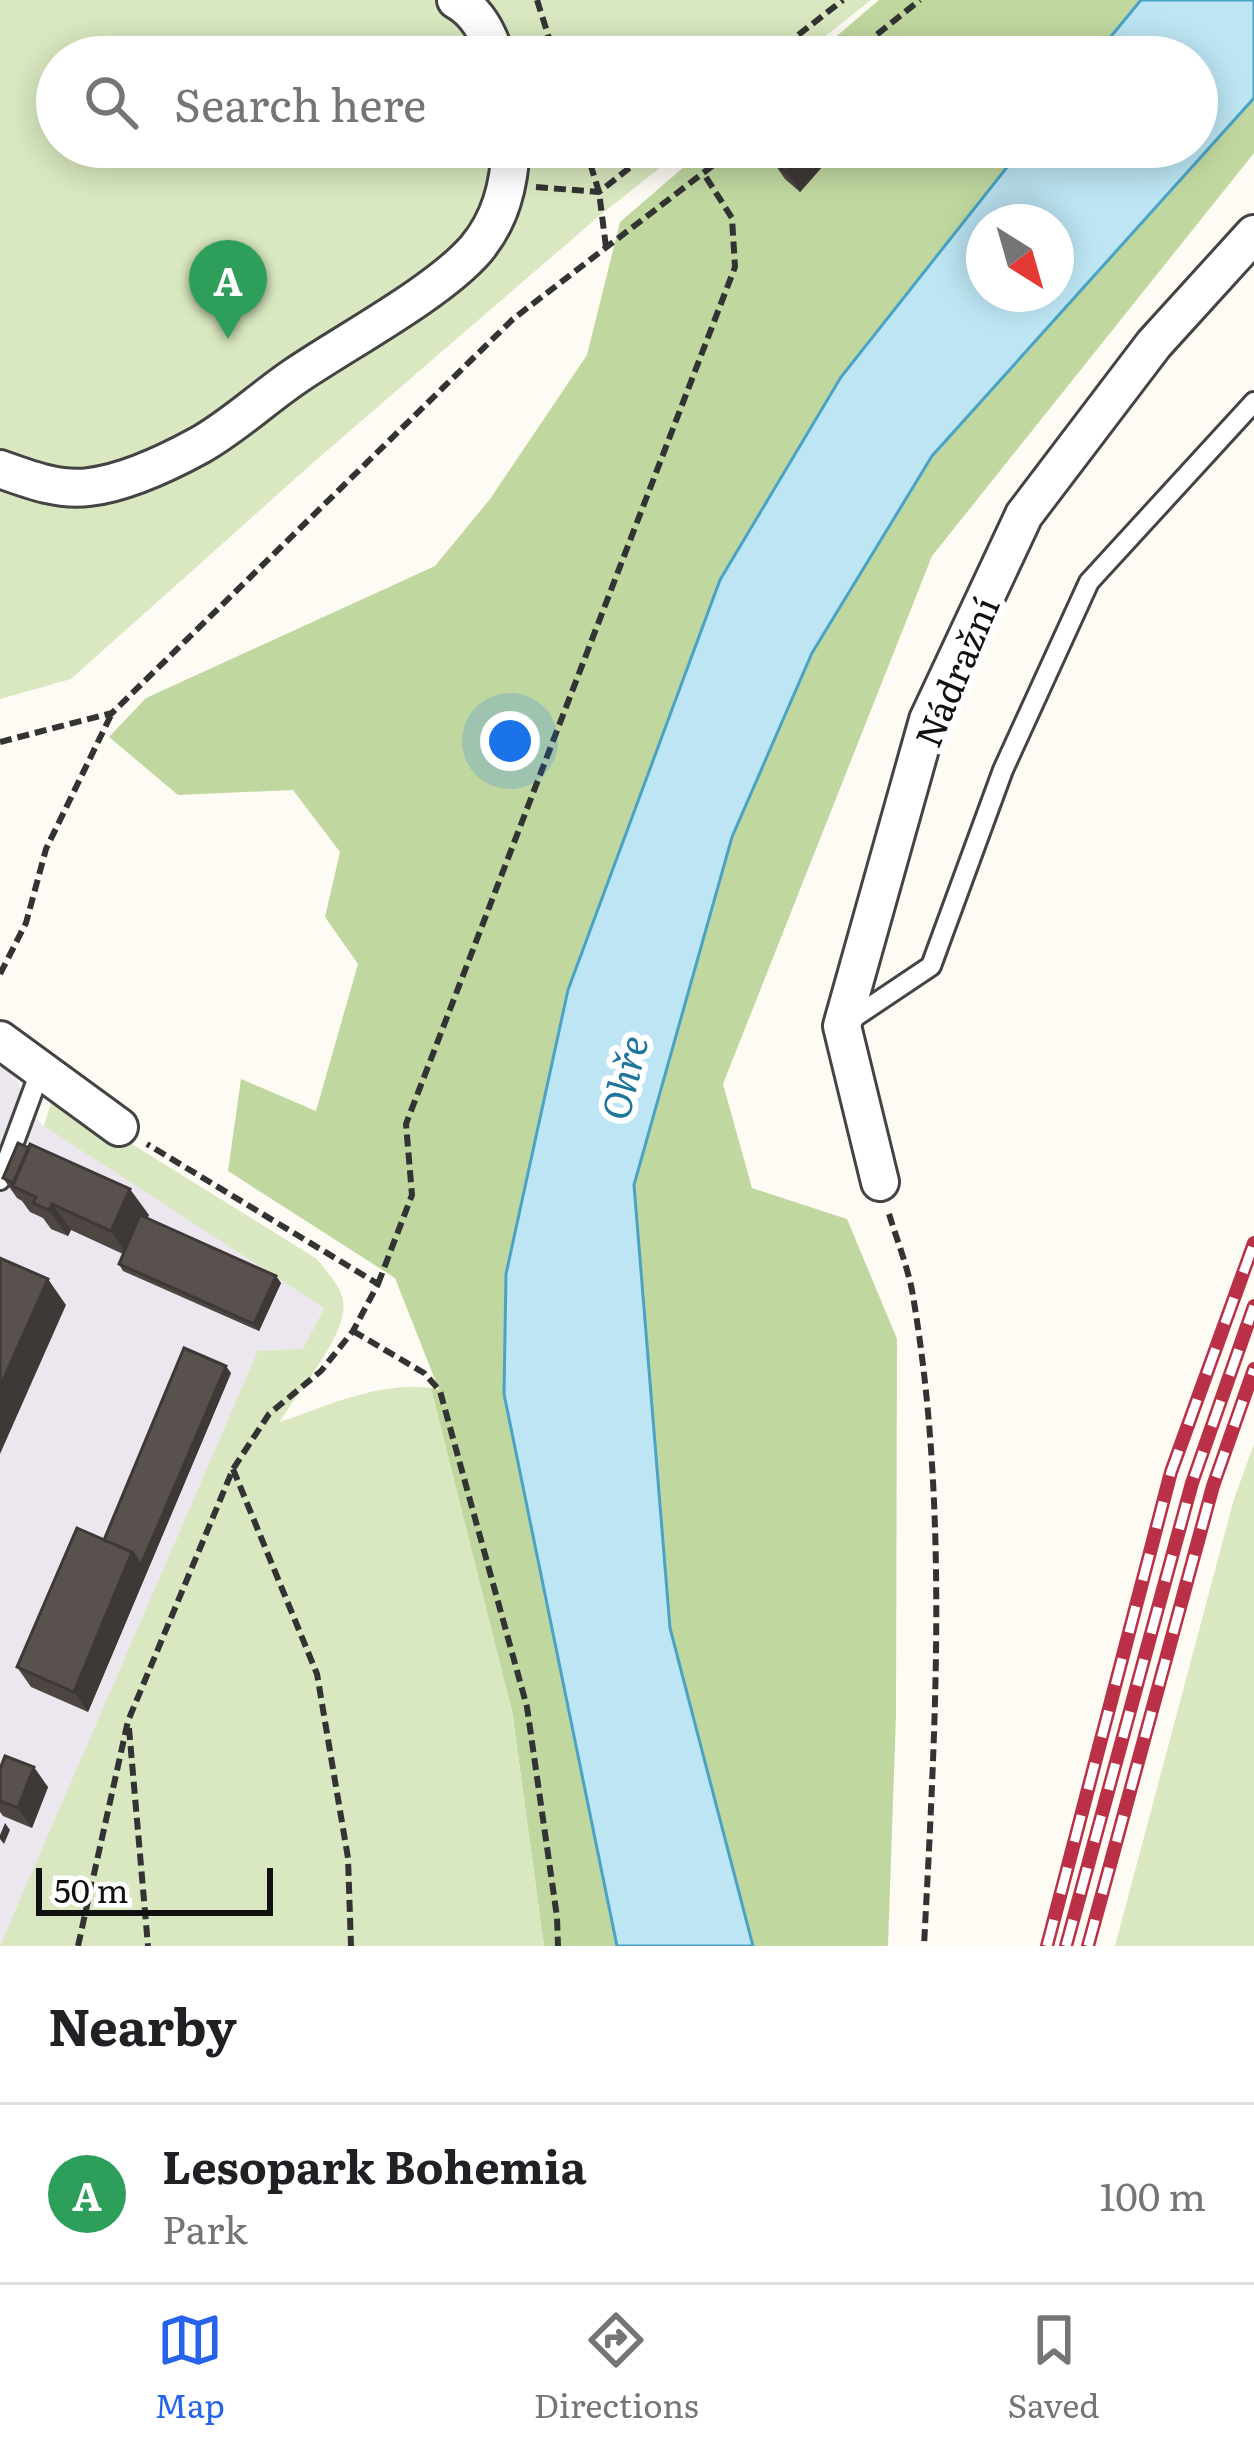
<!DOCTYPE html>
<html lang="en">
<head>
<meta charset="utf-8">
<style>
	:root { --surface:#fff; --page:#f2f2f2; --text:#202124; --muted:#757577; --line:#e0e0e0; --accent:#2563eb }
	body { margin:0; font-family:Literata,serif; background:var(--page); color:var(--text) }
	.compass { position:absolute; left:966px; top:204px; width:108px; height:108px; border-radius:50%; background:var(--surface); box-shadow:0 6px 30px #0003; rotate:143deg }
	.scale { position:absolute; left:36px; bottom:30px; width:237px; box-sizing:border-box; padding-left:12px; border:6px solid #111; border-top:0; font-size:33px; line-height:42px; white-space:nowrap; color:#111; -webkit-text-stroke:9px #fff; paint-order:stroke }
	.you { position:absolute; left:510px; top:741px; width:42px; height:42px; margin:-30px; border:9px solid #fff; border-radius:50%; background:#1a73e8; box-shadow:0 0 0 18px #1a73e833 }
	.badge { display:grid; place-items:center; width:78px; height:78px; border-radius:50%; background:var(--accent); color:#fff; font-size:39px; font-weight:700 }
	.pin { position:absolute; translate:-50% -99px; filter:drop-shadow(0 3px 6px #0008) }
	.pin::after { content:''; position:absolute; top:63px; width:42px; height:36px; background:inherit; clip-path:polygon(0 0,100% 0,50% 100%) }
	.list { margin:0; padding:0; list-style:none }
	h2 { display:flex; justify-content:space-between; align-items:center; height:156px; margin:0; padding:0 48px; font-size:51px }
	h2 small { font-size:39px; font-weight:400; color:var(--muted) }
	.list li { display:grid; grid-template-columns:78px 1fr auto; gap:36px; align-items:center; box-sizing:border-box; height:180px; padding:0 48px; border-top:3px solid var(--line) }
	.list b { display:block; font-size:45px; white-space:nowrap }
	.list p { margin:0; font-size:39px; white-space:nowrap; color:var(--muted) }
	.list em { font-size:39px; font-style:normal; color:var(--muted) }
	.icon { flex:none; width:66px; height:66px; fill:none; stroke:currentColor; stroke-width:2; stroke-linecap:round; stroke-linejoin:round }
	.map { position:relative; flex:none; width:1254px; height:1946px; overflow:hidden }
	.search { position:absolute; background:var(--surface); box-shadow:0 6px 30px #0003; left:36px; right:36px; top:36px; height:132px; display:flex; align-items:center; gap:30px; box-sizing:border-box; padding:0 42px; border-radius:66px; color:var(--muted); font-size:45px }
	.sheet { height:336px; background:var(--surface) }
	nav { display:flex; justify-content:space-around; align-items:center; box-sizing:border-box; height:168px; border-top:3px solid var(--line); background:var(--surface); font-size:33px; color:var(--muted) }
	nav a { display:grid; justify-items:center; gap:6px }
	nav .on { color:var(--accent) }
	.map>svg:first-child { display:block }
	.industrial { fill:#ece6ee }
	.green { fill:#d9e8c0 }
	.forest { fill:#c0d8a0 }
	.water { fill:#bde5f3; stroke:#48a3c6; stroke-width:3; fill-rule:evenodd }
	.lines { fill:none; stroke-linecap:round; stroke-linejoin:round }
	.service-casing { stroke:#444; stroke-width:24 }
	.minor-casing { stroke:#444; stroke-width:42 }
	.path { stroke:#333; stroke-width:6; stroke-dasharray:12 6; stroke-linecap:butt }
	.service { stroke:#fff; stroke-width:18 }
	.minor { stroke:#fff; stroke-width:36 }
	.rail-casing { stroke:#ba3047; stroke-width:14 }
	.rail { stroke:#fff; stroke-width:9; stroke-dasharray:27; stroke-linecap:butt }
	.wall { fill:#4d4643 }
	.shaded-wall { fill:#3e3937 }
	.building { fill:#59514e; stroke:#3e3937; stroke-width:3 }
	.labels { text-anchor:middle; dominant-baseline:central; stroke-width:12; stroke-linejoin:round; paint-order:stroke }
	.street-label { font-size:36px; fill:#111; stroke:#fff }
	.water-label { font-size:39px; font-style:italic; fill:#20759d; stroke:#fff }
</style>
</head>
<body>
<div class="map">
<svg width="1254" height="1946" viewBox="0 0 1254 1946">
	<rect width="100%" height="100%" fill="#fefbf5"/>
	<path class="industrial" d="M0,1057L9,1063L21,1090L19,1104L44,1126L282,1273L324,1308L0,1945Z"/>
	<path class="green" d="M0,0H871L799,57H57V147H686L598,217L315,461L71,679L0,699Z
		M53,1095L317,1259C326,1271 341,1286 343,1301C349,1334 296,1393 280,1422C327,1406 380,1381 431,1388L511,1706L544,1946H0L258,1351L303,1349L324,1308L44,1126Z
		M1254,1444V1946H1115L1234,1499Z"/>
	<path class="forest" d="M879,0H1141L1094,57H812Z
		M1254,98V153L932,556L723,1084L752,1188L847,1219L897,1339L896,1715L888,1946H753L670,1628L634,1186L732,837L812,653L932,456Z
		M707,147H1023L841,377L720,580L568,990L506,1274L504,1394L617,1946H544L512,1711L431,1388L439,1390L395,1278L228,1171L241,1079L316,1111L358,964L325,917L340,852L293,790L178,795L109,737L146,698L435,566L490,499L587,355L620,222Z"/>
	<path class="water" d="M1141,0H1254V98L932,456L812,653L732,837L634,1185L670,1628L753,1946H617L504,1394L506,1274L568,990L720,580L841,377L1023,147H1197V57H1094ZM984,222H1056V294H984Z"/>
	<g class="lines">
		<g class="service-casing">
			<path id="service" d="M846,1023L931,966L1003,770L1089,582L1254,402
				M0,1180L41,1069"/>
		</g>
		<g class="minor-casing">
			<path id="minor" d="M456,0C478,12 488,34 496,57
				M0,469C28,479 58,491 89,487C124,483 169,462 200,445C234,426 264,397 297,375C347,341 439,292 476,249C501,219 509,185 511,147
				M0,1040L119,1127
				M880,1182L842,1026L928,720L1024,515L1154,344L1254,234"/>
		</g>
		<path class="path" d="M537,0L555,57
			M770,57L843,0
			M849,57L920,0
			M585,147L599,192L606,247
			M536,187L599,192L656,147
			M0,742L112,713L513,319L737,147
			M0,974L26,923L46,849L112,713
			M889,1214C898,1243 910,1273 914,1302C949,1514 935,1733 924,1946
			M378,1284L412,1195L406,1124L735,267L732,218L704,174
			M353,1331L424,1373L440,1391L527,1707L557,1917L558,1946
			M233,1469L317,1674L348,1858L351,1946
			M129,1728L148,1946
			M78,1946L128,1721L233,1469L269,1414L321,1371L353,1331L378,1284L147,1144"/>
		<use href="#service" class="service"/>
		<use href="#minor" class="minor"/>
		<g class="rail-casing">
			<path id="rail" d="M1047,1946L1171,1472L1254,1243
				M1066,1946L1192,1483L1254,1306
				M1088,1946L1213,1486L1254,1369"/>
		</g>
		<use href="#rail" class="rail"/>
	</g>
	<path class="wall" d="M771,159L822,167L800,192L785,179Z
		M3,1178L149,1215L147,1218L276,1276L281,1283L259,1331L123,1271L119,1264L123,1254L71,1230L68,1236L51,1229L43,1218L30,1212L22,1201L17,1198Z
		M231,1373L88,1712L31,1687L17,1667Z
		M0,1769L48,1787L32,1828L3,1816L0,1812Z"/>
	<path class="shaded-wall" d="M808,147L822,167L800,192L786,172Z
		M130,1189L149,1215L129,1257L111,1231Z
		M52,1204L71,1230L68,1236L49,1210Z
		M276,1276L281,1283L259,1331L254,1324Z
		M48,1279L66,1305L0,1454V1387Z
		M226,1366L231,1373L88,1712L74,1692L132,1552Z
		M34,1767L48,1787L32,1828L18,1808Z
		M5,1823L10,1830L4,1844L0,1839V1835Z"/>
	<path class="building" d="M782,147H808L786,172L771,159Z
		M18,1143L29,1148L14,1183L3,1178Z
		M30,1144L130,1189L111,1231L52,1204L49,1210L33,1203L36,1197L12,1186Z
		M140,1215L276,1276L254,1324L119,1264Z
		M0,1258L48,1279L0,1387Z
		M184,1348L226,1366L141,1565L132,1552L104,1540Z
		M77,1528L132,1552L74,1692L17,1667Z
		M5,1756L34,1767L18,1808L0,1801V1769Z"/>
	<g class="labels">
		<g class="street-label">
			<text transform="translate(955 671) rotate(-67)">Nádražní</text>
		</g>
		<g class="water-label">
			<text transform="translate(622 1077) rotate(-76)">Ohře</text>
		</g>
	</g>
</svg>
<svg class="compass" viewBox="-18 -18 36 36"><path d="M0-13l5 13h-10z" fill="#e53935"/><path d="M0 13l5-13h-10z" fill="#757577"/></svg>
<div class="scale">50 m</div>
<div class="you"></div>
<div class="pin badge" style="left:228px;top:339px;background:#2e9e5b">A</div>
<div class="search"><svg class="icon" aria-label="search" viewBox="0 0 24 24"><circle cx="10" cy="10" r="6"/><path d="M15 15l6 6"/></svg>Search here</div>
</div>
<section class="sheet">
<h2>Nearby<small></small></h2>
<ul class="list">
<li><span class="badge" style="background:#2e9e5b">A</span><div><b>Lesopark Bohemia</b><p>Park</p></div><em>100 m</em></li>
</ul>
</section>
<nav>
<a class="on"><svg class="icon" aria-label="map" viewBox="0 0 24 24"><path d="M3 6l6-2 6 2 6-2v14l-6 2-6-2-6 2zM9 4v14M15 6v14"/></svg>Map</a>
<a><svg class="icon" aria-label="directions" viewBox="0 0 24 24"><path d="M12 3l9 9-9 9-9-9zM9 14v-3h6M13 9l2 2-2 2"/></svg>Directions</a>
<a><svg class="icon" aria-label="saved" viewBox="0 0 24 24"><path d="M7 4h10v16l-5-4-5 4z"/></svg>Saved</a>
</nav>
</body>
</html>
